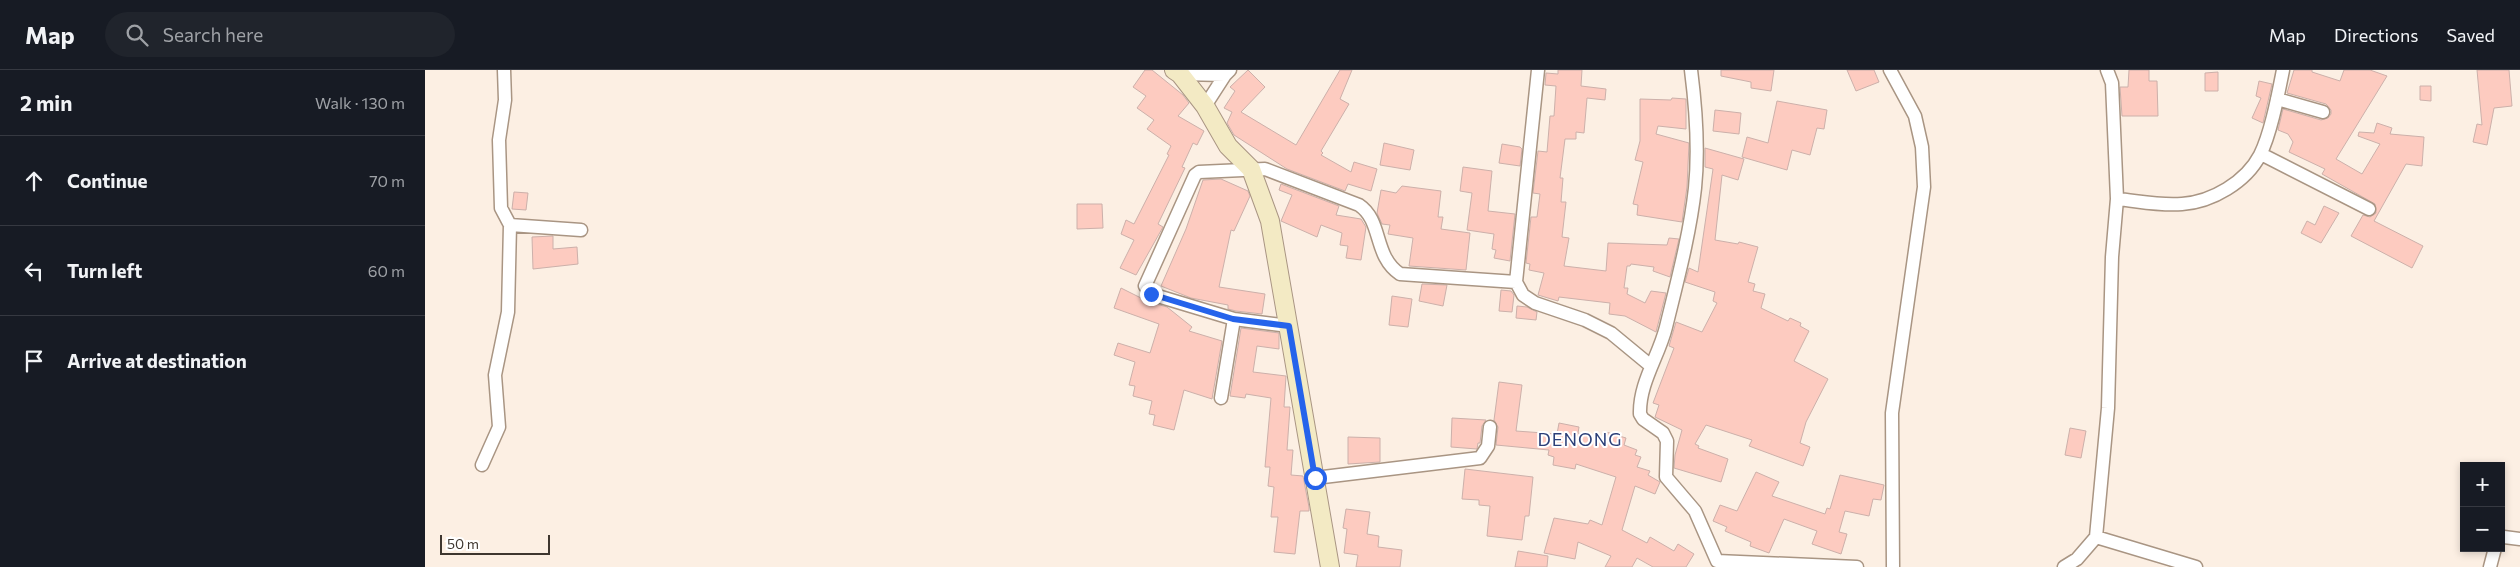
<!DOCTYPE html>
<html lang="en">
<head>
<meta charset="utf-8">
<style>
	:root { --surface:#171b24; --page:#20242c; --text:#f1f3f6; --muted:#9ea1a6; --line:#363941 }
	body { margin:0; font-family:Commissioner,sans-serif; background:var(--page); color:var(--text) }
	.controls { position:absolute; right:15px; bottom:15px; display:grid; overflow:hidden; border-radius:0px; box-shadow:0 2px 8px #0003 }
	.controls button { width:45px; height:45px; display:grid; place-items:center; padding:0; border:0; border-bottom:1px solid var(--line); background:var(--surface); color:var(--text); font:25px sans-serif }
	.scale { position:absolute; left:15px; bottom:12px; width:110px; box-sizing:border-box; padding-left:5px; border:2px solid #3e362f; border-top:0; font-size:14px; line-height:18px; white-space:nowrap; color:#3e362f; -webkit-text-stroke:4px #fff; paint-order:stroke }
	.stop { position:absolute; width:15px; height:15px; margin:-11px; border:4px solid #2563eb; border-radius:50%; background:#fff }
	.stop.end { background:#2563eb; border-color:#fff; box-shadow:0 1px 5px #0008 }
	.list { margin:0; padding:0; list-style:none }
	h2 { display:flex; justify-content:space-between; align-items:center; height:65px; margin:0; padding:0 20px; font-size:21px }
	h2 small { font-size:16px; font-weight:400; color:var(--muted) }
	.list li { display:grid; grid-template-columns:32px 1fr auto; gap:15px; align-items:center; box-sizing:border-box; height:90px; padding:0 20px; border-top:1px solid var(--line) }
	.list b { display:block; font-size:19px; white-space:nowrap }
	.list em { font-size:16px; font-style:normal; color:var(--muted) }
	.icon { flex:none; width:28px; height:28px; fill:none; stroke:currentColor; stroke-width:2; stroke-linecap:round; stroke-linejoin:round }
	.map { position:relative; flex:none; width:2095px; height:497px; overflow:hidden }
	header { display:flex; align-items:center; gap:30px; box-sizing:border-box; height:70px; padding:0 25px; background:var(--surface); border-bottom:1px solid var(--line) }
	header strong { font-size:24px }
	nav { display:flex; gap:28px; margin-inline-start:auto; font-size:18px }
	.search { width:350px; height:45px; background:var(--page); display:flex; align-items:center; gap:12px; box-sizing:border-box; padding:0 18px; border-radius:28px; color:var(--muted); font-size:19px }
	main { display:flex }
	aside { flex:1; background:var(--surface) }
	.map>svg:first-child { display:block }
	.building { fill:#fdcbc0; stroke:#ccb0aa }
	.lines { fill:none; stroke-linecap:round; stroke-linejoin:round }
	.street-casing { stroke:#a99583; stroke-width:15 }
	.secondary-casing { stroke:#a99583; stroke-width:20 }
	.street { stroke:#fff; stroke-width:12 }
	.secondary { stroke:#f3eac4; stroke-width:18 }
	.route { stroke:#2563eb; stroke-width:6 }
	.labels { text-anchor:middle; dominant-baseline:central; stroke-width:4; stroke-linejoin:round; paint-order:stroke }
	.quarter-label { font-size:18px; letter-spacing:1px; fill:#2b3f78; stroke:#fff }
</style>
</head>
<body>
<header>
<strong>Map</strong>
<div class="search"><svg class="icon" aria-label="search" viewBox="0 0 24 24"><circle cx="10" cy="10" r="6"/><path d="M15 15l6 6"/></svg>Search here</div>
<nav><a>Map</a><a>Directions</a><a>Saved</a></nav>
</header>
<main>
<aside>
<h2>2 min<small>Walk · 130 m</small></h2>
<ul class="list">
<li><svg class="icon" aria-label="ahead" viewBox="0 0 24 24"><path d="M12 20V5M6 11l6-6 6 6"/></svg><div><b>Continue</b></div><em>70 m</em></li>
<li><svg class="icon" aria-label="left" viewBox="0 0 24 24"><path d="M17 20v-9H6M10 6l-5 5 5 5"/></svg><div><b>Turn left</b></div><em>60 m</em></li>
<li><svg class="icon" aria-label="arrive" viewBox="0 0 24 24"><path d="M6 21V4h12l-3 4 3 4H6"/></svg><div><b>Arrive at destination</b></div></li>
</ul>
</aside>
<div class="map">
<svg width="2095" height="497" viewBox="0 0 2095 497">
	<rect width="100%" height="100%" fill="#fcefe3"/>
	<path class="building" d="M720,0H727L758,25L764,33L753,46L779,61L772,75L768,73L757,97L760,98L733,154L738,157L711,205L695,198L709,170L696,164L701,150L709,154L744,85L742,84L746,76L722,59L729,50L712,38L721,26L708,17Z
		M823,0L840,17L816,42L871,75L915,0H927L915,29L924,34L896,81L898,83L896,85L926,102L929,92L952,99L946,121L923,114L920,121L862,99L809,65L802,53L807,42L799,38L810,21L805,17Z
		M1133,0H1157L1156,16L1181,19L1180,30L1162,28L1159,63L1151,62V69H1140L1135,108H1138L1136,132H1141L1137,167L1144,168L1139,196L1181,201L1183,173L1242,175L1244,168L1254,169L1245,207L1228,201L1229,197L1206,194L1205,196H1202L1199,218H1203L1202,224L1220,233L1226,221L1241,223L1231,262L1200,246L1184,244L1185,233L1134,227L1133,231L1113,225L1119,203L1104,200L1105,194L1101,193L1106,147H1112L1115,124L1108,123L1113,81L1122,82L1125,46H1129L1131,16L1120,15L1121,3L1133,4Z
		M1296,0H1349L1346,21L1326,18V12L1296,6Z
		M1422,0H1449L1454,12L1431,21Z
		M1704,0H1724V11H1732L1733,46H1697L1695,17H1703Z
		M1869,0H1887V2L1915,11L1919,0H1945L1962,6L1911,89L1937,104L1955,74L1933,66L1934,62L1949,63L1952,53L1967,58L1965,64L1999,67L1997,96L1981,94L1949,151L1998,176L1987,198L1926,166L1938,145L1945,147L1951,143L1950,134L1897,104L1900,99L1864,82L1868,72L1863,64L1853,60L1858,39L1896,50L1903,48L1906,44V40L1901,34L1862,23Z
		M2052,0H2084L2087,36L2069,38L2062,75L2048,72L2052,54L2057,55Z
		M1793,2V21H1780V3Z
		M1834,11L1847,14L1838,53L1827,48L1836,28L1831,26Z
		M1995,16H2006V31L1995,30Z
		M1247,28L1261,29V59L1233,56L1231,64L1264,73L1262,117L1257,152L1212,145L1213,135L1208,134L1218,92L1210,90L1215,71V29L1246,30Z
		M1352,31L1402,40L1399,59L1392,58L1385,85L1367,80L1362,100L1317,87L1322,67L1343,73Z
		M1290,40L1316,43L1314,64L1288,61Z
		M959,73L989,80L985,100L955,95Z
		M1077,74L1095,77L1097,79L1095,96L1074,93Z
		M1280,78L1319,89L1313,110L1297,105L1290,170L1313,174L1314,172L1333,177L1323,212L1330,214L1328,221L1340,224L1336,238L1363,251L1365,248L1376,253L1375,256L1384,261L1369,291L1403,309L1381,352L1375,373L1385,377L1378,396L1324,376L1327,370L1281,355L1270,374L1274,376L1273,378L1303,389L1296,412L1249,398L1250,385L1257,360L1230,347L1234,335L1228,333L1249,278L1244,276L1251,252L1277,262L1292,233L1288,231L1290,222L1260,212L1264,198L1273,202L1288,99L1280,97Z
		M1038,97L1067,101L1063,141L1090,144L1085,191L1069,188L1071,180L1067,179L1069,164L1042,160L1047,123L1035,121Z
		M796,109L823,121L825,126L809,161L806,160L794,217L840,224L837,244L811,241L803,239V235L766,228L736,216L761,159L778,110Z
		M856,114L914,136L911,145L936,149L941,157L936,190L921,188L923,176L915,175L917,163L896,155L892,167L856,151L867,125L854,120Z
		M977,116L1016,121L1013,147H1018L1016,159L1045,163L1041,200L984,196L988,168L963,164L965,155L957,154L952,143L956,120L971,123Z
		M89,122L103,123L101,140L87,139Z
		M652,134H677L678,158L652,159Z
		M1899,136L1914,143L1896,173L1876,163L1882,151L1890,155Z
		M128,166V179L152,177L153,194L108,199L107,167Z
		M997,214L1022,215L1018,236L994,231Z
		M696,218L724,232L742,237L767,257L764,261L797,271L787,329L759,320L749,360L728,355L730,345L724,344L727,331L708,326L710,316L704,315L710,292L689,285L693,273L725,283L734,254L689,238Z
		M1076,220L1086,221L1089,225L1087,242L1074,241Z
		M967,226L987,229L983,257L964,255Z
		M1092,236L1102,237L1112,242L1111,250L1091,248Z
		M816,258L854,263V279L832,276L828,302L861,306L859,337H865L862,380H868L866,405L878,406L884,437V441H875L870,484L849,482L853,447H846L849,417L843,416L845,397H840L846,328L821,324L820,328L805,326Z
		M1074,312L1097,315L1091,361L1132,364L1134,353L1154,357L1153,363L1178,371L1181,362L1201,368L1199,375L1212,380L1210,385L1216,387L1212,397L1225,401L1223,405L1235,412L1230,424L1210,416L1197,460L1222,473L1225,467L1249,481L1253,474L1269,484L1261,497H1228L1212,488L1207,497H1180L1186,486L1153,472L1150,489L1119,483L1129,448L1163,454L1165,450L1177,455L1191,407L1151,394L1150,399L1128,395L1129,387L1123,385L1124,380L1071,375L1073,357L1069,350Z
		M1027,348L1061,350L1057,356L1055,373H1053L1052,379L1026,377Z
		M1645,358L1661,361L1656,388L1640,385Z
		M923,367L955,368V392L923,394Z
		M1040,399L1108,407L1104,446H1100L1097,470L1062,466L1065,436L1054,435V430L1037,429Z
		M1331,402L1354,412L1347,426L1400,444L1402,438L1405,439L1415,405L1459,415L1456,430L1448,429L1444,446L1420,441L1414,462L1422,464L1416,484L1387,474L1392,461L1359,449L1344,483L1325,476L1326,472L1300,461L1302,457L1288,451L1295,435L1312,441Z
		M921,439L945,442L942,464L954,466L953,477L977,480L975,497H931L933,485L919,483L922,459L918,458Z
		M1093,481L1123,486L1122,497H1090Z"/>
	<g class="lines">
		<g class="street-casing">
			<path id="street" d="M1113,0L1091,212L1098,225L1110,233L1160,250L1186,263L1226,296
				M1266,0C1271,39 1274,79 1270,118C1265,164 1252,212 1241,257C1234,286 1214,313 1215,344L1218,349L1238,363L1242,371L1241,407L1270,441L1292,491L1432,497
				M1465,0L1490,46L1497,77L1499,117L1467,343L1468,497
				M755,4L800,5L805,0
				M1852,29L1898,42
				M780,36L800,5
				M1836,84L1944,139
				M1692,129C1713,131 1735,136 1757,134C1787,132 1821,112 1835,85C1846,63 1853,25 1858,0
				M85,155L156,160
				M864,256L809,249L726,224L720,216L770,105L774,102L840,99L934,135C958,151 948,186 975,204L1091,212
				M796,328L809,249
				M57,395L74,357L70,305L83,242L85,155L76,138L74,70L80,30L79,0
				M890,408L1055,388L1063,376L1065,357
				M1671,467L1683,338L1687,187L1692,129L1687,13L1682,0
				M2076,468L2079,467L2095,469
				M1639,497L1652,489L1671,467L1771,497
				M2065,497L2070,478"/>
		</g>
		<g class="secondary-casing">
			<path id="secondary" d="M749,0L755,4L780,36L803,76L826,99L845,151L905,497"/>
		</g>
		<use href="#street" class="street"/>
		<use href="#secondary" class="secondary"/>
	</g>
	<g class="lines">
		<path class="route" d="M726,224L808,249L864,256L890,408"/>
	</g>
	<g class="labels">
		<g class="quarter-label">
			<text x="1155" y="369">DENONG</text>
		</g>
	</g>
</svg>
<div class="controls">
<button>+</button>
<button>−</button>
</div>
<div class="scale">50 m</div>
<div class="stop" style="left:890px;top:408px"></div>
<div class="stop end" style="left:726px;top:224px"></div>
</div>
</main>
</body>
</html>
